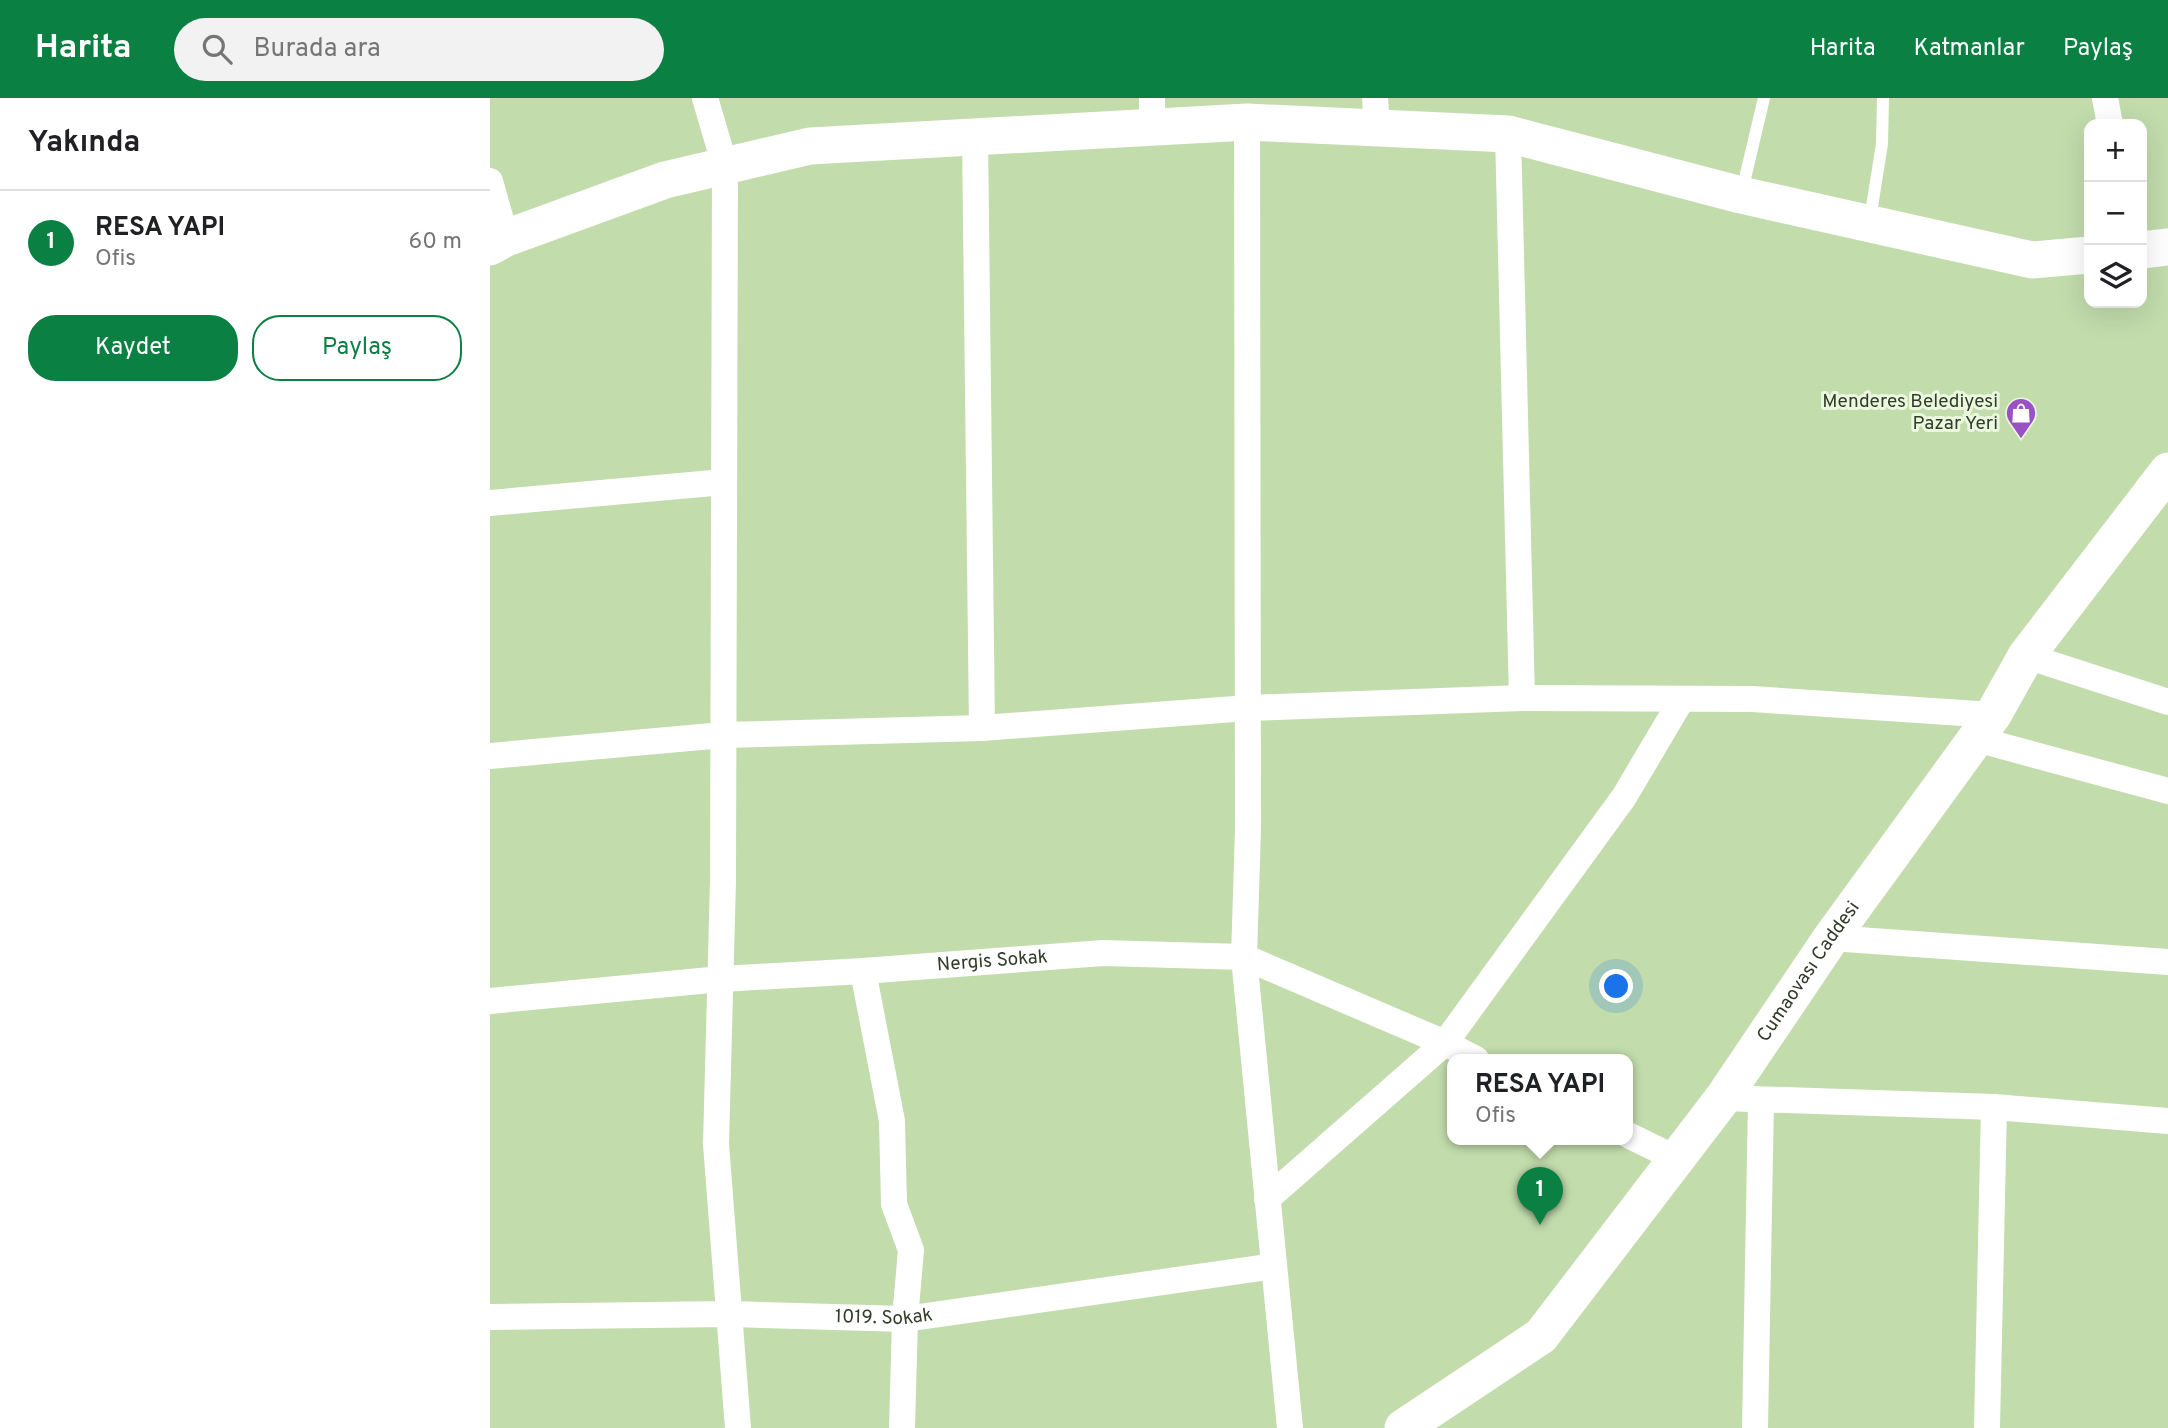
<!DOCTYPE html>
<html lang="tr">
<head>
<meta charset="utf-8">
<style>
	:root { --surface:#fff; --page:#f2f2f2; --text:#202124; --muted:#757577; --line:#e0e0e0; --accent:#0b8043 }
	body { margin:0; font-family:Overpass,sans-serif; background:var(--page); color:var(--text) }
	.controls { position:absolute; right:21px; top:21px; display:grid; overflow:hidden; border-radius:14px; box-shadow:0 7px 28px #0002 }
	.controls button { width:63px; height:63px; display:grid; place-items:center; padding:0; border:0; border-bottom:2px solid var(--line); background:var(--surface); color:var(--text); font:35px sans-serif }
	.you { position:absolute; left:1127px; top:889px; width:24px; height:24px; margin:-18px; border:5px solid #fff; border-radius:50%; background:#1a73e8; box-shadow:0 0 0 10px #1a73e833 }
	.badge { display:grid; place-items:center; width:46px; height:46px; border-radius:50%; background:var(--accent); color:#fff; font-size:23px; font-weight:700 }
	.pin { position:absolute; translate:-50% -58px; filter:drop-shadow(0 2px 4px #0008) }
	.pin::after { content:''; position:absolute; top:37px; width:24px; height:21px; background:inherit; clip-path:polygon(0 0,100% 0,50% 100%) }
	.popup { position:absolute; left:957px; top:956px; width:186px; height:91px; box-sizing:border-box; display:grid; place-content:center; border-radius:14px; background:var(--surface); filter:drop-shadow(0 2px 5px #0005); font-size:23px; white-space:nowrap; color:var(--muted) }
	.popup b { font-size:26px; color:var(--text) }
	.popup::after { content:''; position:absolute; left:50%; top:100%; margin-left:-14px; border:14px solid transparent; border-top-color:var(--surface) }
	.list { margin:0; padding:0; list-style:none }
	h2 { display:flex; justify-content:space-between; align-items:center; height:91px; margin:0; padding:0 28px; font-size:30px }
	h2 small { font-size:23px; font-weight:400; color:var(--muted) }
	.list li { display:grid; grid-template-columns:46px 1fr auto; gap:21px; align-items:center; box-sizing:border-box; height:105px; padding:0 28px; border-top:2px solid var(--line) }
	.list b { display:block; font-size:26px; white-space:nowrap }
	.list p { margin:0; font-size:23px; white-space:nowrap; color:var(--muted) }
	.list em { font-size:23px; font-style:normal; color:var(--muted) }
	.actions { display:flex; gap:14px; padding:21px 28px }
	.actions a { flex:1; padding:16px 0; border:2px solid var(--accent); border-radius:28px; text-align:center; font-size:24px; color:var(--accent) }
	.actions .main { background:var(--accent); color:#fff }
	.icon { flex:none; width:38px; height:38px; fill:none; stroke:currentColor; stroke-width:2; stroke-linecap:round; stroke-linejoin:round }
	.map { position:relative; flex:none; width:1678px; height:1330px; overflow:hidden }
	header { display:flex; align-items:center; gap:42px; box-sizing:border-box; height:98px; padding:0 35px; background:var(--accent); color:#fff }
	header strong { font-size:33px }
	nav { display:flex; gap:38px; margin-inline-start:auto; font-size:24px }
	.search { width:490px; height:63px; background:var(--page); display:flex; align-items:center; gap:18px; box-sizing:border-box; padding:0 24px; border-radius:38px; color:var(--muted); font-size:26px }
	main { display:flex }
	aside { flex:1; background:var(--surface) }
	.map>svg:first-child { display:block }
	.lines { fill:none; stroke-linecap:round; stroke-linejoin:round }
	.lane { stroke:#fff; stroke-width:12 }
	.street { stroke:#fff; stroke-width:26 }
	.secondary { stroke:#fff; stroke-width:37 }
	.labels { text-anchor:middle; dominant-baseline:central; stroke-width:6; stroke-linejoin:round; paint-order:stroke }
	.poi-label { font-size:19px; fill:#323c29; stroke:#ebf8e0; text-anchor:end }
	.street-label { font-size:19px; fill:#323c29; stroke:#ebf8e0 }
</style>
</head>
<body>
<header>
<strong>Harita</strong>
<div class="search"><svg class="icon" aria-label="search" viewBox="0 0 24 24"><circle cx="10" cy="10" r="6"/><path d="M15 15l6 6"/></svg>Burada ara</div>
<nav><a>Harita</a><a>Katmanlar</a><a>Paylaş</a></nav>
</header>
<main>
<aside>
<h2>Yakında<small></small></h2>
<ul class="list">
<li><span class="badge">1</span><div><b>RESA YAPI</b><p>Ofis</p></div><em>60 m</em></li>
</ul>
<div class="actions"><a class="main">Kaydet</a><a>Paylaş</a></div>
</aside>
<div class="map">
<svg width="1678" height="1330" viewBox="0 0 1678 1330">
	<rect width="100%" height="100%" fill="#c2dcac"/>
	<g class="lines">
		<path class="lane" d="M1252,93L1274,0
			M1380,121L1392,46L1393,0"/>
		<g class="street">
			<path d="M215,0L235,68L233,783L226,1046L248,1330"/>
			<path d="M662,0V28"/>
			<path d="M885,0L887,30"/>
			<path d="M1615,0L1620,26"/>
			<path d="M757,24L758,731L754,859L800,1330"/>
			<path d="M1018,36L1032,600"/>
			<path d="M485,38L492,630"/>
			<path d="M0,83L16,140"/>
			<path d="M0,405L234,384"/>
			<path d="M1536,558L1678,604"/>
			<path d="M1486,641L1678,693"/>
			<path d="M0,658L233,637L492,630L758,610L1032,600L1262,601L1503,617"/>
			<path d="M1341,840L1678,864"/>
			<path d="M373,873L402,1023L404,1106L421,1152L415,1221L412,1330"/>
			<path id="s1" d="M0,903L231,881L373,873L613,855L754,859L955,945L986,961"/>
			<path d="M1233,1000L1504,1009L1678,1023"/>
			<path d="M1138,1037L1187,1061"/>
			<path d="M777,1101L955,945L1134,699L1192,601"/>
			<path id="s2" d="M0,1219L239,1216L415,1221L784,1168"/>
			<path d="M1265,1330L1271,1003"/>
			<path d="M1497,1330L1504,1009"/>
		</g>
		<g class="secondary">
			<path d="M0,149L16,140L175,82L320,48L757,24L1018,36L1251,97L1542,162L1599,157"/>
			<path d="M1652,152L1678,149"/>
			<path id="s3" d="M913,1330L1051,1238L1233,1000L1341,840L1503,617L1536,558L1678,373"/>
		</g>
	</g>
	<defs>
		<g id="shop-pin" transform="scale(1.575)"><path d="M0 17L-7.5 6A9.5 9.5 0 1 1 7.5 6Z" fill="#9a51c4" stroke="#ebf8e0"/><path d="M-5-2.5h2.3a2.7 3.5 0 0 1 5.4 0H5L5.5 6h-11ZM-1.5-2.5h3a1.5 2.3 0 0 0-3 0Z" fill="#fff"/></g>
	</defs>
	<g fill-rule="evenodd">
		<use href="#shop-pin" x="1531" y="315"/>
	</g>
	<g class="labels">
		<g class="poi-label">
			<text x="1508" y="304">Menderes Belediyesi<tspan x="1508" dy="22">Pazar Yeri</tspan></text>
		</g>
		<g class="street-label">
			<text stroke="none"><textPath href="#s1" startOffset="504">Nergis Sokak</textPath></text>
			<text stroke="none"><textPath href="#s3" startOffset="618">Cumaovası Caddesi</textPath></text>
			<text stroke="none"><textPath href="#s2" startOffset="394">1019. Sokak</textPath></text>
		</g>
	</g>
</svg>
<div class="controls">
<button>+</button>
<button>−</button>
<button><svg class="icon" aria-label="layers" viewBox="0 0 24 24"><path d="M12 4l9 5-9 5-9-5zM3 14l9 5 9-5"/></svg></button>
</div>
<div class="you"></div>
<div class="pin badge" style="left:1050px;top:1127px">1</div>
<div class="popup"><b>RESA YAPI</b>Ofis</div>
</div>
</main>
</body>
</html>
